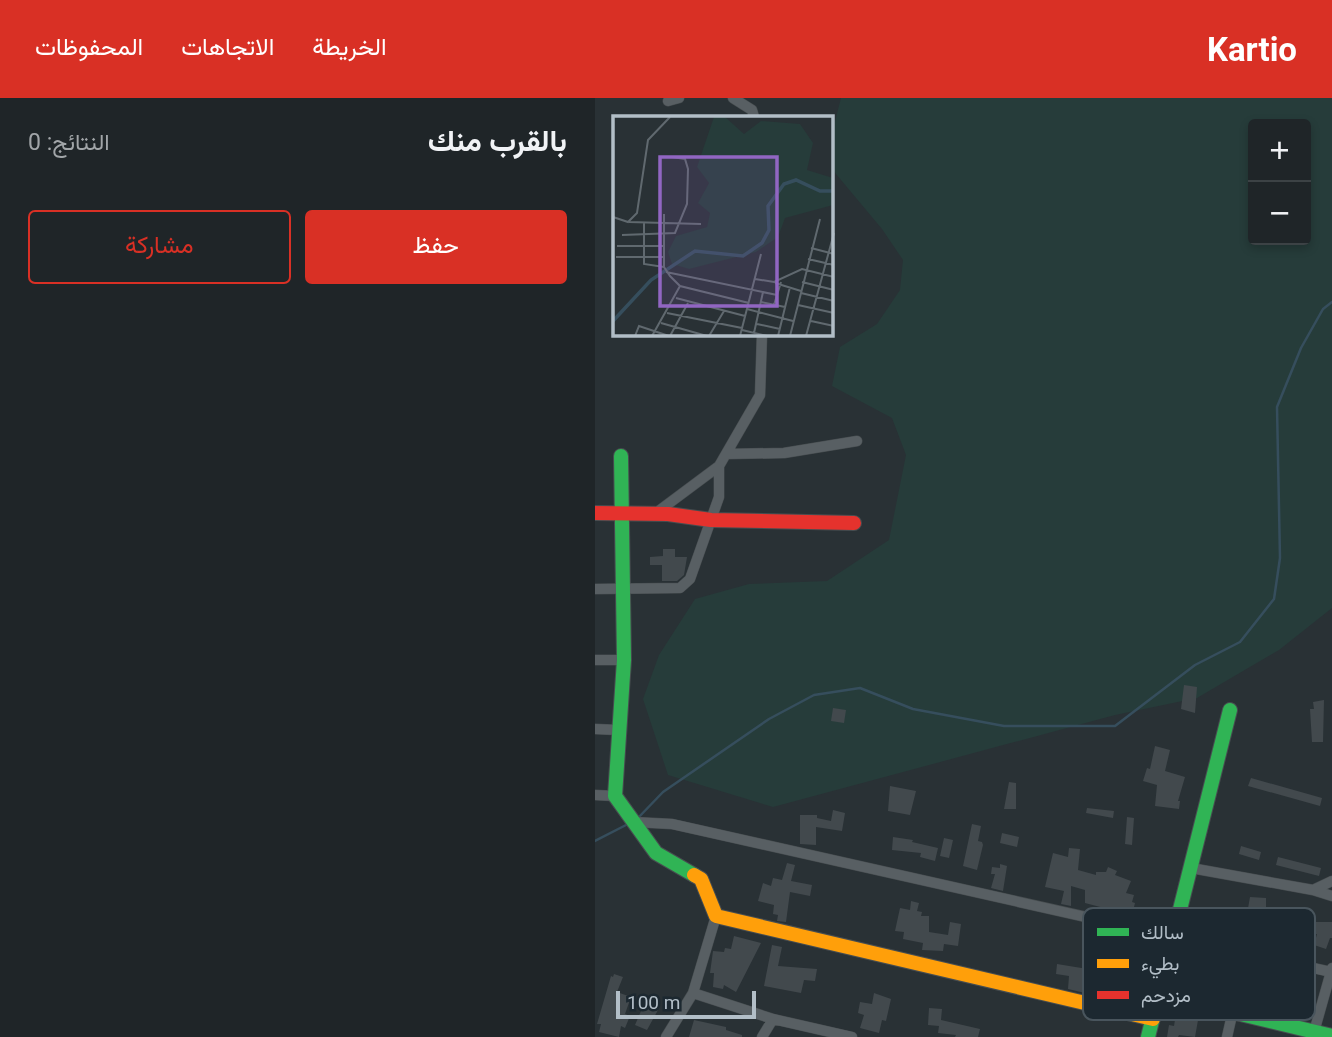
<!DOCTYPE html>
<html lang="ar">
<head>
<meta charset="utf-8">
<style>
	:root { --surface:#1f2528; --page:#272d30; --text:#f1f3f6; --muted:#a1a5a8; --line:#3c4245; --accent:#d93025 }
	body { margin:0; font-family:Roboto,Vazirmatn,sans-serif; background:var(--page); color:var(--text); direction:rtl }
	.controls { position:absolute; right:21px; top:21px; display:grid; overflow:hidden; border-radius:7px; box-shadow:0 4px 10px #0003 }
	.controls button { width:63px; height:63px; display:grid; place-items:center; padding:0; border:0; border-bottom:2px solid var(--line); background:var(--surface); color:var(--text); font:35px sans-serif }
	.scale { position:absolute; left:21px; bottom:18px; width:140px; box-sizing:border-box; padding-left:7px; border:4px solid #b2bec7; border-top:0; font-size:19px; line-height:24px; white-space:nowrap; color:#b2bec7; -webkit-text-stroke:5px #1c2830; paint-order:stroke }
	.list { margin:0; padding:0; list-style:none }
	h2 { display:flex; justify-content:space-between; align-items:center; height:91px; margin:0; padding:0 28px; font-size:30px }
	h2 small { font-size:23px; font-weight:400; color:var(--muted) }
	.actions { display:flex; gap:14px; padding:21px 28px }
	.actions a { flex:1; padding:16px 0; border:2px solid var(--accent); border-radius:7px; text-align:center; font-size:24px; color:var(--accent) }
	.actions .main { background:var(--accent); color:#fff }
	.map { position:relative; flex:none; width:737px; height:939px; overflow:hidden; direction:ltr }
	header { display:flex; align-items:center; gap:42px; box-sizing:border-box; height:98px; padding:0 35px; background:var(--accent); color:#fff }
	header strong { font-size:33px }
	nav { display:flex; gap:38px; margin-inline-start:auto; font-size:24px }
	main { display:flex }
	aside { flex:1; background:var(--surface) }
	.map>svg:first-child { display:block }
	.green { fill:#263c3a; fill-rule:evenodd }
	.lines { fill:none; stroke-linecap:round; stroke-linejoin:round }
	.stream { stroke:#364e5d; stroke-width:2.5 }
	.building { fill:#42494d }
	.street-casing { stroke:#474d50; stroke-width:11 }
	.fast-casing { stroke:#474d50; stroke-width:16 }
	.slow-casing { stroke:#474d50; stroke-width:16 }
	.jam-casing { stroke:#474d50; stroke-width:16 }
	.street { stroke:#585f63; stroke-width:10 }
	.fast { stroke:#30b455; stroke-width:14 }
	.slow { stroke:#ff9f0a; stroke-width:14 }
	.jam { stroke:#e5322d; stroke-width:14 }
	.inset-river { fill:none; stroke:#364e5d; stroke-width:3.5 }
	.inset-road { fill:none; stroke:#60696f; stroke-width:2 }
	.view { fill:#9166c2; fill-opacity:0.15; stroke:#9166c2; stroke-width:3.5 }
	.inset-edge { fill:none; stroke:#b2bec7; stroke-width:3.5 }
	.key { fill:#1c2830; stroke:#49555d; stroke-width:2 }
	.key-label { font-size:19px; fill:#b2bec7 }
</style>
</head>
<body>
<header>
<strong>Kartio</strong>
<nav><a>الخريطة</a><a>الاتجاهات</a><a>المحفوظات</a></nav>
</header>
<main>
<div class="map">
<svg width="737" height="939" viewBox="0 0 737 939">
	<rect width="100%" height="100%" fill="#293135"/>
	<path class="green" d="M246,0H737V510L684,552L602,600L520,617L178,709L73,677L48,601L64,557L100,501L154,486L232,483L294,442L311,357L297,320L237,288L245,249L282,226L305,192L308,162L287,131L236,70V39ZM658,26H711V142H658Z"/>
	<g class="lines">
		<path class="stream" d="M42,721L68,694L174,621L219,597L265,590L318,611L409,628H520L600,567L645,544L679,501L685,460L682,309L706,250L728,211L737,204
			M0,743L33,726"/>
	</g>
	<path class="building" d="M68,451H80V459H92L89,477L82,483H67V467H55V459L68,458Z
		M589,587L602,589L600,615L586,611Z
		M729,602L728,644H717L715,611H719L718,604Z
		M238,610L251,612L249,625L236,623Z
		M560,648L575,652L570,673L590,679L583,703H585L584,711L560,708L562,687L548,683L552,670L555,671Z
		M656,680L727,700L725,708L653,688Z
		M414,684L421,685V711H409Z
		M295,688L321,693L315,717L293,713Z
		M492,710L519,713L518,720L491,715Z
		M238,712L250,715L247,733L221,729V747L205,746V717H222V720L236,723Z
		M532,719L539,720L537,747L530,746Z
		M377,726L386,728L383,743L387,744L388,747L382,772L368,768Z
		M407,735L424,739L422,749L405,745Z
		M298,739L318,742L317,744L343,750L340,763L325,759L326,755L297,752Z
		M349,740L358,742L354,760L345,758Z
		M646,748L666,754L664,762L644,756Z
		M474,750L485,751L483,772L501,777V774H511L513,769L522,773L520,777L536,783L531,795L539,797L537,804L540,805L536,821L521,818V816L509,812V810L490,805V792L476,788V808L466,806L469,793L450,789L458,755L473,759Z
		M683,759L726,770L724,778L681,767Z
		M192,765L200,767L196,783L217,787L215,798L195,794L191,824L182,823L183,817L178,816L179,807L163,803L168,785L176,788L178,780L187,782Z
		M405,766L412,768L408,793L396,790L400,776H396L397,769L405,770Z
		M655,799L671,800V814L685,815L682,840L670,837L673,825L656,824L652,840L644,838L646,828L636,826L641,813L652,816Z
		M316,803L324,805L322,813L327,814L326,818H334V834L353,837L355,824L366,826L363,848L349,846L348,853L327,852L328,845L308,841L309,834L300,833L305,810L315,812Z
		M714,824H737V840H735L731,851L719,847L722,836H714Z
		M139,838L166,845L141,894L129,887L128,891L118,889L119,875H115L118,853L129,854L130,850L136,851Z
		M506,843L530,849L524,861L533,862L530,887L490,884V895L473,891L474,878L461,876L462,866L517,875L519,851H506Z
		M177,847L187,849L183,868L222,871L220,883L209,882L206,895L169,888Z
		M600,851L616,855L618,857L616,863L637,869L638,865L641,866L636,889L620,883L617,897L608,894L600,939L584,937L583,939H572L574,927L579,928L582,909L587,910L589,894L584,893L586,883L594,884Z
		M19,876L28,879L22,894L36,899L30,916L35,918L30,930L26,928L24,939L4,934L6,926H2L16,878L18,879Z
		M279,895L296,901L291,923L287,922L284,935L265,930L269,917L263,915L265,904L277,906Z
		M49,906L63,912L52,932L40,927Z
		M334,910L347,911L346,922L385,931L383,939H360L361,937L343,935L344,928L333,927Z
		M99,922L131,929V932L147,937V939H94Z"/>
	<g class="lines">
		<g class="street-casing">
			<path id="street" d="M138,0L157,12L159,19
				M73,3L84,0
				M131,356L189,355L262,343
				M61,415L124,368
				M0,491L85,490L95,481L124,399V368L165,297L167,236
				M0,562H29
				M0,631L23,632
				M0,697L20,698
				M38,724L77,726L736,874
				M596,770L718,792L737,783
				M718,792L737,798
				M98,895L178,921L257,939
				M719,934L737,870
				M71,939L98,895L121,818
				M167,939L178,921
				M632,939L651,855"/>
		</g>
		<g class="fast-casing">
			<path id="fast" d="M26,358L29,562L20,698L61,755L99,777
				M637,914L737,938
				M553,939L635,612"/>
		</g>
		<g class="slow-casing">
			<path id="slow" d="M99,777L106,781L121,818L558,921"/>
		</g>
		<g class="jam-casing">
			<path id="jam" d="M0,415L73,416L116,422L259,425"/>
		</g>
		<use href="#street" class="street"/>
		<use href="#fast" class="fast"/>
		<use href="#slow" class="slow"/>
		<use href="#jam" class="jam"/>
	</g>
	<g transform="translate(18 18)">
		<rect width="220" height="220" fill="#293135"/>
		<path d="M101,1H112L131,18L148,5L187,8L200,27L194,54L220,62V89L172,102L165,121L143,136L76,153L59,148L55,136L63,120L94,111L97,97L85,87L96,67L84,51Z" fill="#263c3a"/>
		<path class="inset-river" d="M0,205L38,164L82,135L130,140L149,127L156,114L155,90L171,68L183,64L207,75H221"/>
		<path class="inset-road" d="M51,98V151L57,160L67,170L136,187M0,101L15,106L24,97L35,24L57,1M16,106L88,108M31,107V148L51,151M9,119L62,117L74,88L75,53L72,43L59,41M4,130H52M198,132L221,138M3,141H51M195,143L221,149M53,156L164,179M142,163L161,166L189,153L221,161M189,166L221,174M162,167L188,175M188,177L221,185M63,182L132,200M148,186L172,191M161,189L168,166M185,189L221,197M134,193L180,205M54,197L129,212M198,205L221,210M48,207L94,220M144,208L167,213M129,214L154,220M141,217L150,176M22,220L26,210L56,220M39,220L67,170M57,220L75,187M96,220L111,195M127,220L148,138M165,220L177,171M177,220L207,103M193,220L221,117"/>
		<path class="view" d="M47,41H164V190H47Z"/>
		<rect width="220" height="220" class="inset-edge"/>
	</g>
	<rect x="488" y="810" width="232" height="112" rx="10" class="key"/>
	<rect x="502" y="830" width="32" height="8" fill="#30b455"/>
	<rect x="502" y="861" width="32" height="9" fill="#ff9f0a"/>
	<rect x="502" y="893" width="32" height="8" fill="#e5322d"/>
	<g class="key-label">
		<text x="546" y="841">سالك</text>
		<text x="546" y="872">بطيء</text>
		<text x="546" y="904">مزدحم</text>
	</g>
</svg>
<div class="controls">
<button>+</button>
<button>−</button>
</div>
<div class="scale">100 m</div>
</div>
<aside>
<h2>بالقرب منك<small>النتائج: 0</small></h2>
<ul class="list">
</ul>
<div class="actions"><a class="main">حفظ</a><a>مشاركة</a></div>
</aside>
</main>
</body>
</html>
